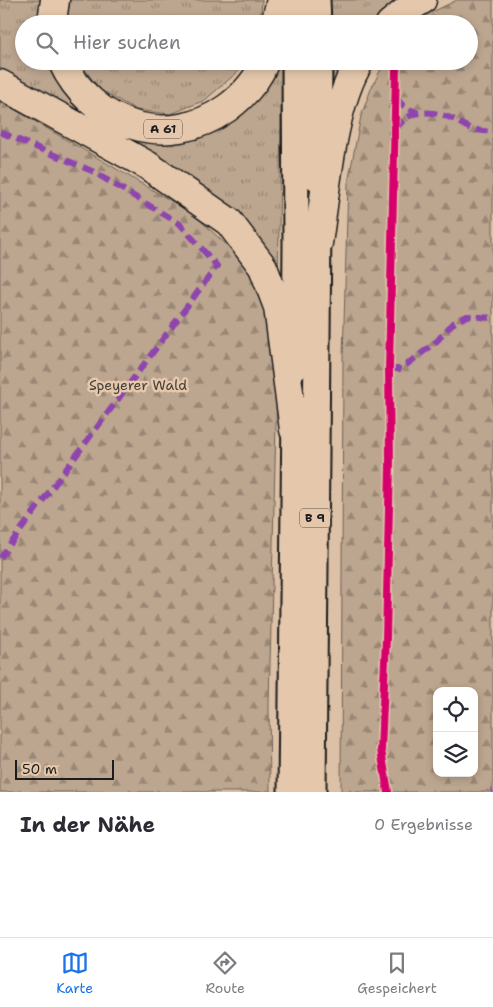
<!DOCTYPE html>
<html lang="de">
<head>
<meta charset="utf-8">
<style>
	:root { --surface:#fff; --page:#f2f2f3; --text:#2b2b33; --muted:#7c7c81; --line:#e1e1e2; --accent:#1a73e8 }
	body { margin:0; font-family:"Shantell Sans",sans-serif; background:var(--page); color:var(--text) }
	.controls { position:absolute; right:15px; bottom:15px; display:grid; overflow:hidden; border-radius:10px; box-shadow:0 2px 8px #0003 }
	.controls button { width:45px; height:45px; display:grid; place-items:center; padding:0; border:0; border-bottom:1px solid var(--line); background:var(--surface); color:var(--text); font:25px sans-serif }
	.scale { position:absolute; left:15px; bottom:12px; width:99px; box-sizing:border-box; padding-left:5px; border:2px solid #1c1c1c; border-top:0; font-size:14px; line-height:18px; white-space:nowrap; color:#1c1c1c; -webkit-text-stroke:4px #e5c8ac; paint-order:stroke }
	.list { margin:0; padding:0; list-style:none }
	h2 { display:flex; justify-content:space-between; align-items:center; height:65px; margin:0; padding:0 20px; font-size:21px }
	h2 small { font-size:16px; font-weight:400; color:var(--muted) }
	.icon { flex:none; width:28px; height:28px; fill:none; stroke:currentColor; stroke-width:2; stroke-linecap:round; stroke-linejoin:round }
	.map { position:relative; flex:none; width:493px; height:792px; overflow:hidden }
	.search { position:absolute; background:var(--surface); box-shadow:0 2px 8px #0003; left:15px; right:15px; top:15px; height:55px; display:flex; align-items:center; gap:12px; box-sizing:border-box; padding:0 18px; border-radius:28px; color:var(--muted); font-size:19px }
	.sheet { height:145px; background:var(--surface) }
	nav { display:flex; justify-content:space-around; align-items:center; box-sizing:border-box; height:70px; border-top:1px solid var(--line); background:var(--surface); font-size:14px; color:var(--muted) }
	nav a { display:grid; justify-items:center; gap:2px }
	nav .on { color:var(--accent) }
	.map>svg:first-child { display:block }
	.grass { fill:url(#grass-tufts); stroke:#6c6156 }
	.forest { fill:url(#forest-firs); stroke:#6c6156; fill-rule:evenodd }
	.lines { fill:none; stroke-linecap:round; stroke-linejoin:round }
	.trunk-casing { stroke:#1c1c1c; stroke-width:29 }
	.motorway-casing { stroke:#1c1c1c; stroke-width:31 }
	.trunk { stroke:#e5c8ac; stroke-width:25 }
	.motorway { stroke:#e5c8ac; stroke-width:28 }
	.quiet { stroke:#8e44ad; stroke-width:6; stroke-dasharray:12 6; stroke-linecap:butt }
	.cycleway-casing { stroke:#e5c8ac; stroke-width:11 }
	.cycleway { stroke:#d6006c; stroke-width:8 }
	.labels { text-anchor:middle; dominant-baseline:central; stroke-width:5; stroke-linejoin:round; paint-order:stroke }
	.shield { fill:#e5c8ac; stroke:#585047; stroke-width:1 }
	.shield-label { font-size:12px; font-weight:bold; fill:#1c1c1c }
	.park-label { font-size:14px; fill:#443e39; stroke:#e5c8ac }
</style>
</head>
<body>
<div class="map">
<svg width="493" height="792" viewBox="0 0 493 792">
	<defs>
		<pattern id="grass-tufts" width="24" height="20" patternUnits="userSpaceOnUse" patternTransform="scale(1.25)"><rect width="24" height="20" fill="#bda68f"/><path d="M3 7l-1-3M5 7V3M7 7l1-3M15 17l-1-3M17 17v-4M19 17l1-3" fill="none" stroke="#998674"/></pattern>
		<pattern id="forest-firs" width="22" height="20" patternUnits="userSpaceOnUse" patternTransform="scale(1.25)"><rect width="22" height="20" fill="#bda68f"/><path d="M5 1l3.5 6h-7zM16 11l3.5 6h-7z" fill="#998674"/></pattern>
	</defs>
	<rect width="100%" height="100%" fill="#ddc1a6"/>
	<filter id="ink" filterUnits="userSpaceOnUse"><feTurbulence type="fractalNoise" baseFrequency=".02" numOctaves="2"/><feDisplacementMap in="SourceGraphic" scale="10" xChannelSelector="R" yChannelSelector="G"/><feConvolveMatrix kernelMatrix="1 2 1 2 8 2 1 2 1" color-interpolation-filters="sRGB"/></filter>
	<g filter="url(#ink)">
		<path class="grass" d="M0,0H45L42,24H24V61H52L68,96L118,128L169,137L272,61H282L278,283L267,259L0,72Z
			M70,0H262L260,24H69L67,15Z
			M329,0H409L382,24H329Z
			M79,61H245L240,70L205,100L171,114L136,110L99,89Z
			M330,61H352L332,105Z"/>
		<path class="forest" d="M457,0H493V792H341L343,358L348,183L361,116L371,89L385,61H469V24H415L424,16ZM437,691H474V773H437Z
			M0,101L192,213L230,248L250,274L263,302L277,385L269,703L270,792H0Z"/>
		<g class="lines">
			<g class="trunk-casing">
				<path id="trunk" d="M294,0V24
					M317,0L318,24
					M295,61L296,244L295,367
					M318,179L319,61
					M291,792L295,410
					M313,792L318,224"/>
			</g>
			<g class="motorway-casing">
				<path id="motorway" d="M54,24L53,14L55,0
					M275,24L281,0
					M390,24L412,6L422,0
					M62,61C92,126 167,151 227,108C243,96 258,80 265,61
					M0,84L147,165L229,222L263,267L278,307L294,430
					M318,243C326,191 332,104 360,61"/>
			</g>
			<use href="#trunk" class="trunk"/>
			<use href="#motorway" class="motorway"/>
			<path class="quiet" d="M397,97C401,107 408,108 418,113
				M396,130C408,107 434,110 455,120C460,123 464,126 469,128C477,131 485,131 493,132
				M0,132L92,171L180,224L217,266L0,558
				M389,369H401L436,342L452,324L467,316L493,318
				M491,792L493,791"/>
			<g class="cycleway-casing">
				<path id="cycleway" d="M388,792L381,750L386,638L390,464L389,369L396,69L399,61"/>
			</g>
			<use href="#cycleway" class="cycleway"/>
		</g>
	</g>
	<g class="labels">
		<g class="shield">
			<rect x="144" y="119.5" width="38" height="19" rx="4"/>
			<rect x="300" y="508.5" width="30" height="19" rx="4"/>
		</g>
		<g class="shield-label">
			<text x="163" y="129">A 61</text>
			<text x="315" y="518">B 9</text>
		</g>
		<g class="park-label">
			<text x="138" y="385">Speyerer Wald</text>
		</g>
	</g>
</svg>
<div class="controls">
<button><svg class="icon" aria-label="locate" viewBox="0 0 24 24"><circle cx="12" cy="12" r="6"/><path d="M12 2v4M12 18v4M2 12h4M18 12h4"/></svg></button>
<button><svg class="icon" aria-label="layers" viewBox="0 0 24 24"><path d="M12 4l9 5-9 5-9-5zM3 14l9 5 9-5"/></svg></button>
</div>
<div class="scale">50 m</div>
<div class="search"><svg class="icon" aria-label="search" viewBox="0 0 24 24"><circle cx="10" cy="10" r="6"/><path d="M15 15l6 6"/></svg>Hier suchen</div>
</div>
<section class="sheet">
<h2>In der Nähe<small>0 Ergebnisse</small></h2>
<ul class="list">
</ul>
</section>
<nav>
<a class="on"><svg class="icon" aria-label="map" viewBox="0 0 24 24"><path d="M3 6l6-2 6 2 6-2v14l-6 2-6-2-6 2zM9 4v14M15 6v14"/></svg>Karte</a>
<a><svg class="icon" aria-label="directions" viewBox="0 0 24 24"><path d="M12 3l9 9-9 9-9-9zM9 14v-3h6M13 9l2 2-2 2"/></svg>Route</a>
<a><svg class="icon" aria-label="saved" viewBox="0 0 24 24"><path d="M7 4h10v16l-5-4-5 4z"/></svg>Gespeichert</a>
</nav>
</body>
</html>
